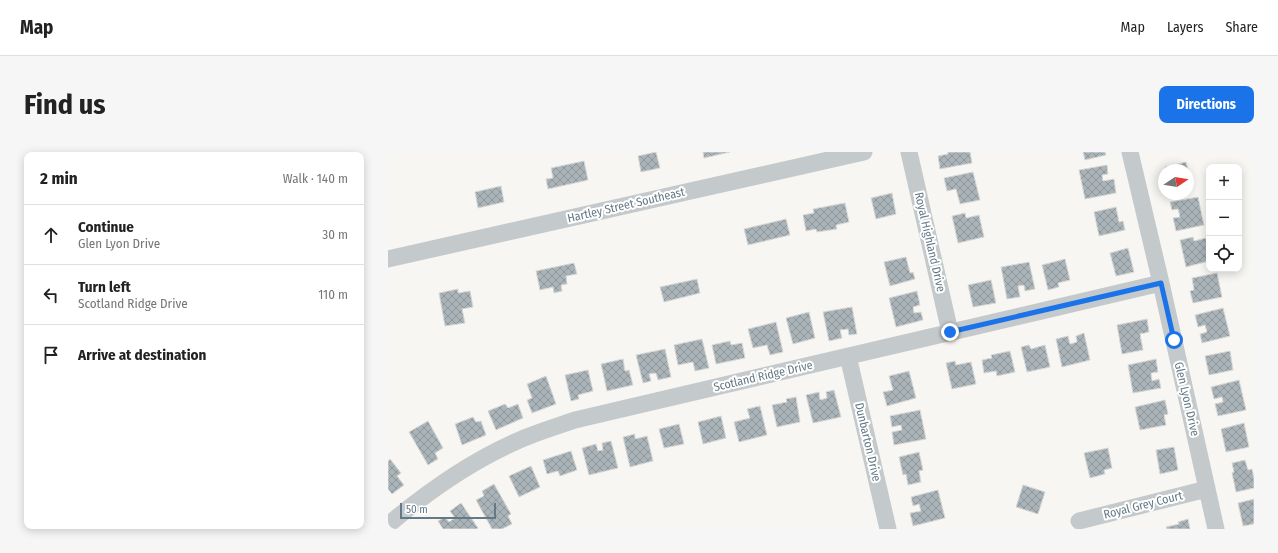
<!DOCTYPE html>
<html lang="en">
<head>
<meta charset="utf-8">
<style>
	:root { --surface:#fff; --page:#f6f6f6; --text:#222; --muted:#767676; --line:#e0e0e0; --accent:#1a73e8 }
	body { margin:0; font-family:"Fira Sans Condensed",sans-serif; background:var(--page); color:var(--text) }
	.controls { position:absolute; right:12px; top:12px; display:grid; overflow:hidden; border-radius:8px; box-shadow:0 2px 10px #0003 }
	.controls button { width:36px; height:36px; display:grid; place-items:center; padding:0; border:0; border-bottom:1px solid var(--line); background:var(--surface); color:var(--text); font:20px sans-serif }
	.compass { position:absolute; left:770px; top:12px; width:36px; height:36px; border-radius:50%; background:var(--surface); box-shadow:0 2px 10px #0003; rotate:78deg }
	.scale { position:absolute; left:12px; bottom:10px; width:96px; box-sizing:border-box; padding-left:4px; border:2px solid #647986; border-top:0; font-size:11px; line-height:14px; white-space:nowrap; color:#647986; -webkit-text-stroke:3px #fff; paint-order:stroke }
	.stop { position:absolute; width:12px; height:12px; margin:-9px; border:3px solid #1a73e8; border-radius:50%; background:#fff }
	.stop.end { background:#1a73e8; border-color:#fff; box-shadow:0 1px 4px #0008 }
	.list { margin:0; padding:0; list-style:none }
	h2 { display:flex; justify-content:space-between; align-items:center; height:52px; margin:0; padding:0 16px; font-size:17px }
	h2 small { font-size:13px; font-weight:400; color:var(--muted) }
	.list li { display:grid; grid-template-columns:26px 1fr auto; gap:12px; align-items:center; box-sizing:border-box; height:60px; padding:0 16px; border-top:1px solid var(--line) }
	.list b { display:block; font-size:15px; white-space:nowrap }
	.list p { margin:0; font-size:13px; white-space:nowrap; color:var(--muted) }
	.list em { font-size:13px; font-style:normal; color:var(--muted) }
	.icon { flex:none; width:22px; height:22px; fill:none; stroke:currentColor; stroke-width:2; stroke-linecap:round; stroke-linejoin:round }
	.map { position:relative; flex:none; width:866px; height:377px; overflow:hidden; border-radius:8px }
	header { display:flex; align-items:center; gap:24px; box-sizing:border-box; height:56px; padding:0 20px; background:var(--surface); border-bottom:1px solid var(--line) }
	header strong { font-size:19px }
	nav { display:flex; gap:22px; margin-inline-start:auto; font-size:14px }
	.intro { display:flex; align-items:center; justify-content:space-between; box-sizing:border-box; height:96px; padding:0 24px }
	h1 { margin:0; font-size:28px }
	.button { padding:10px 18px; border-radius:8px; background:var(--accent); color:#fff; font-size:14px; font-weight:700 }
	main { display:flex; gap:24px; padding:0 24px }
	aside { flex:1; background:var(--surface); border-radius:8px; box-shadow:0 2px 10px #0003 }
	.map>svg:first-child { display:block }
	.building { fill:url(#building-cross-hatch); stroke:#d8d8d6 }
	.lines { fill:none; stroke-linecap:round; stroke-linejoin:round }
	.minor { stroke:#c4c9cb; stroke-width:17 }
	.route { stroke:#1a73e8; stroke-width:5 }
	.labels { text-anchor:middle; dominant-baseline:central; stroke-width:4; stroke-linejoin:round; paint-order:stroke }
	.street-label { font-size:12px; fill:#647986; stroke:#fff }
</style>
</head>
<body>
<header>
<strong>Map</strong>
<nav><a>Map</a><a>Layers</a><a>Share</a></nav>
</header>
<div class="intro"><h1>Find us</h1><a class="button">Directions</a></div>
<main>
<aside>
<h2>2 min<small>Walk · 140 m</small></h2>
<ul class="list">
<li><svg class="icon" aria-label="ahead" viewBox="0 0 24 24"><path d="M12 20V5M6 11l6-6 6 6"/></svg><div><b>Continue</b><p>Glen Lyon Drive</p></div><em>30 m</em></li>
<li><svg class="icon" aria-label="left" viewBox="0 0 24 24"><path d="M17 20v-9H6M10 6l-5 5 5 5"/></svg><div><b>Turn left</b><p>Scotland Ridge Drive</p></div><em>110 m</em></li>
<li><svg class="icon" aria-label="arrive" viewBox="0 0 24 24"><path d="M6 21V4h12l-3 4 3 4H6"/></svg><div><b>Arrive at destination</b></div></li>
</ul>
</aside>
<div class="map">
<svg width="866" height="377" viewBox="0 0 866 377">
	<defs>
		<pattern id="building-cross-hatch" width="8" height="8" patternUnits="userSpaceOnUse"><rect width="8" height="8" fill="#aab4b8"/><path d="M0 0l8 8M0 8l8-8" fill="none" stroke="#8e979b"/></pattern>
	</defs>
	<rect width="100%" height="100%" fill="#f7f6f3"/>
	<path class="building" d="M268,0L272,16L253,20L250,4Z
		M315,0H342L316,6Z
		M560,0H582L584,11L552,17L550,4L560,2Z
		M695,0H717L718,3L697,8Z
		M196,9L200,28L160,37L158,27L165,26L163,16Z
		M798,10L804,33L800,34V18H777V15Z
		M719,13L720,22L714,23L715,29L726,27L728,41L697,47L691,18Z
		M585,20L592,48L572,52L568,37L559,39L556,26Z
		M113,34L116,50L90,56L87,40Z
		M504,41L508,62L488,67L483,46Z
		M810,45L816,73L788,79L785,66L792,65L790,57L784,58L782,50Z
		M457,51L461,70L448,73L449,77L429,80L428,77L418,79L415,63L426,61L425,57Z
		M728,55L731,70L735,69L737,78L711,84L706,60Z
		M577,61L578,66L591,63L596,85L570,91L564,64Z
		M398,67L402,83L360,93L356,77Z
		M805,85L806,89L818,86L821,97V109L798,115L792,88Z
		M740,96L746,120L728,124L722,101Z
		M518,105L522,121L525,120L527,127L502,134L496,110Z
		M677,107L682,128L670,131L671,135L660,138L654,113Z
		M641,110L647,137L637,139L636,133L630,134L632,145L619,147L613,115Z
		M186,111L189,122L178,124L179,132L173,133L174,139L166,141L165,135L152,138L148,119Z
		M829,121L834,145L805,151L802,139L806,138L804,126Z
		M309,127L312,141L276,150L272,135Z
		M603,128L608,151L585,155L580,133Z
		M70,137V141L82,139L85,155L74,157L77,171L57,174L51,141Z
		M529,139L532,153L525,155L526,161L533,160L535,168L508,175L501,146Z
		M464,155L469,182L461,183L460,177L452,178L454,186L441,189L435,160Z
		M835,156L842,184L814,191L812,182L819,180L817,173L810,175L807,163Z
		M421,160L427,186L405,192L398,166Z
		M759,167L761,180L752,182L755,198L734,202L729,173Z
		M388,170L395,200L382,203L379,193L365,196L360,177Z
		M696,181L702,208L674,215L668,187L680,184L682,192L689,190L688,184Z
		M314,187L321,216L307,219L305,210L290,213L286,193Z
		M342,189L343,193L354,191L357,206L328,212L324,193Z
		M641,193L643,197L657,193L662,215L639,220L633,195Z
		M277,197L283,225L270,228L268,221L261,222L263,229L255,231L248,203Z
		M622,199L627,220L609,224L608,219L596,221L594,208L604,206L603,203Z
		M842,199L845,218L821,223L817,204Z
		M235,207L237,219L241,218L245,233L219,239L213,212Z
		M768,207L770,220L763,221L764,229L771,227L773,236L745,241L740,213Z
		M567,209L568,213L583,210L588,232L564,237L558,211Z
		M200,218L205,239L190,243L191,247L183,249L177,223Z
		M521,219L528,246L499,254L495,240L505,238L501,224Z
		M158,224L168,252L144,261L139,248L144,246L139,232Z
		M851,228L858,258L830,264L827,252L835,250L834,245L826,247L823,235Z
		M446,238L453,265L425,271L418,243L431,240L432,248L439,246L438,240Z
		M408,245L412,270L389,275L384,253L399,250L398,247Z
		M777,248L780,262L776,263L778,273L752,278L747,255Z
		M117,252L120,256L130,252L135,266L108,278L100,259Z
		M372,254L379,283L351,290L346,270L362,266L359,257Z
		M532,258L538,287L506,293L504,280L514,278L513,273L504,275L502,264Z
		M333,264L338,286L315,292L310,270Z
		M85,265L88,270L93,269L98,283L74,293L67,272Z
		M40,269L55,296L47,301L50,307L40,313L21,280Z
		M856,271L861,295L838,300L833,277Z
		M291,272L296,292L276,296L271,277Z
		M247,282V287L259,284L265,309L242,315L235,285Z
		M223,289L230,316L201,323L194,296L208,292L210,299L215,298L214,291Z
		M786,295L790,318L772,322L768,298Z
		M720,296L724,316L716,318L717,322L702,326L696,301Z
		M183,299L189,318L172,324L170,319L159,322L155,308Z
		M531,300L535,318L531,319L533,330L520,333L518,322L515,323L511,305Z
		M2,307L13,321L9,324L16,333L4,342L0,337V309Z
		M857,308L860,318L864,317L866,326V336L848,340L844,321L846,320L844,311Z
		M143,314L152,335L131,345L121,324Z
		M106,332L123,362L120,364L124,372L114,377H104L88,348L96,344L94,339Z
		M635,333L657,340L650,362L628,355Z
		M550,338L557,366L525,374L522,361L533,359L531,352L525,354L523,345Z
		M866,347V372L855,374L850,351Z
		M73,351L90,376L88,377H55L50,369L57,365L61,370L67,366L62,359Z
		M800,367L802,377H779L778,375L791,372L790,370Z"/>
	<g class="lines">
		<path class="minor" d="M521,0L562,180
			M742,0L773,131L828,377
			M0,107L476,0
			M460,204L500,377
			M691,369L819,337
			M0,373C39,340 80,311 127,290C146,281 167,275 187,268L773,131"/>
	</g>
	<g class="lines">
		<path class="route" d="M562,180L773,131L786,188"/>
	</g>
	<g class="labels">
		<g class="street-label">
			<text transform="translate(238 53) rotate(-13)">Hartley Street Southeast</text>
			<text transform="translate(542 90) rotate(77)">Royal Highland Drive</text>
			<text transform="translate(375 224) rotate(-13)">Scotland Ridge Drive</text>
			<text transform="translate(799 247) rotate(77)">Glen Lyon Drive</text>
			<text transform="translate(480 290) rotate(77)">Dunbarton Drive</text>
			<text transform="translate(755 353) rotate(-14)">Royal Grey Court</text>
		</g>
	</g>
</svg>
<div class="controls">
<button>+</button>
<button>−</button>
<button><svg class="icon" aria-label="locate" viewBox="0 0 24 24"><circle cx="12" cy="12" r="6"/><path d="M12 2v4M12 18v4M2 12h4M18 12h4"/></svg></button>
</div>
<svg class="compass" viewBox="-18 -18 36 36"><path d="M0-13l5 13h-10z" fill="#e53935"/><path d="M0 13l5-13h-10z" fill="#767676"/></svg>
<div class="scale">50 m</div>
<div class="stop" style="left:786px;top:188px"></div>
<div class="stop end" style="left:562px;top:180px"></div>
</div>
</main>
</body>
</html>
